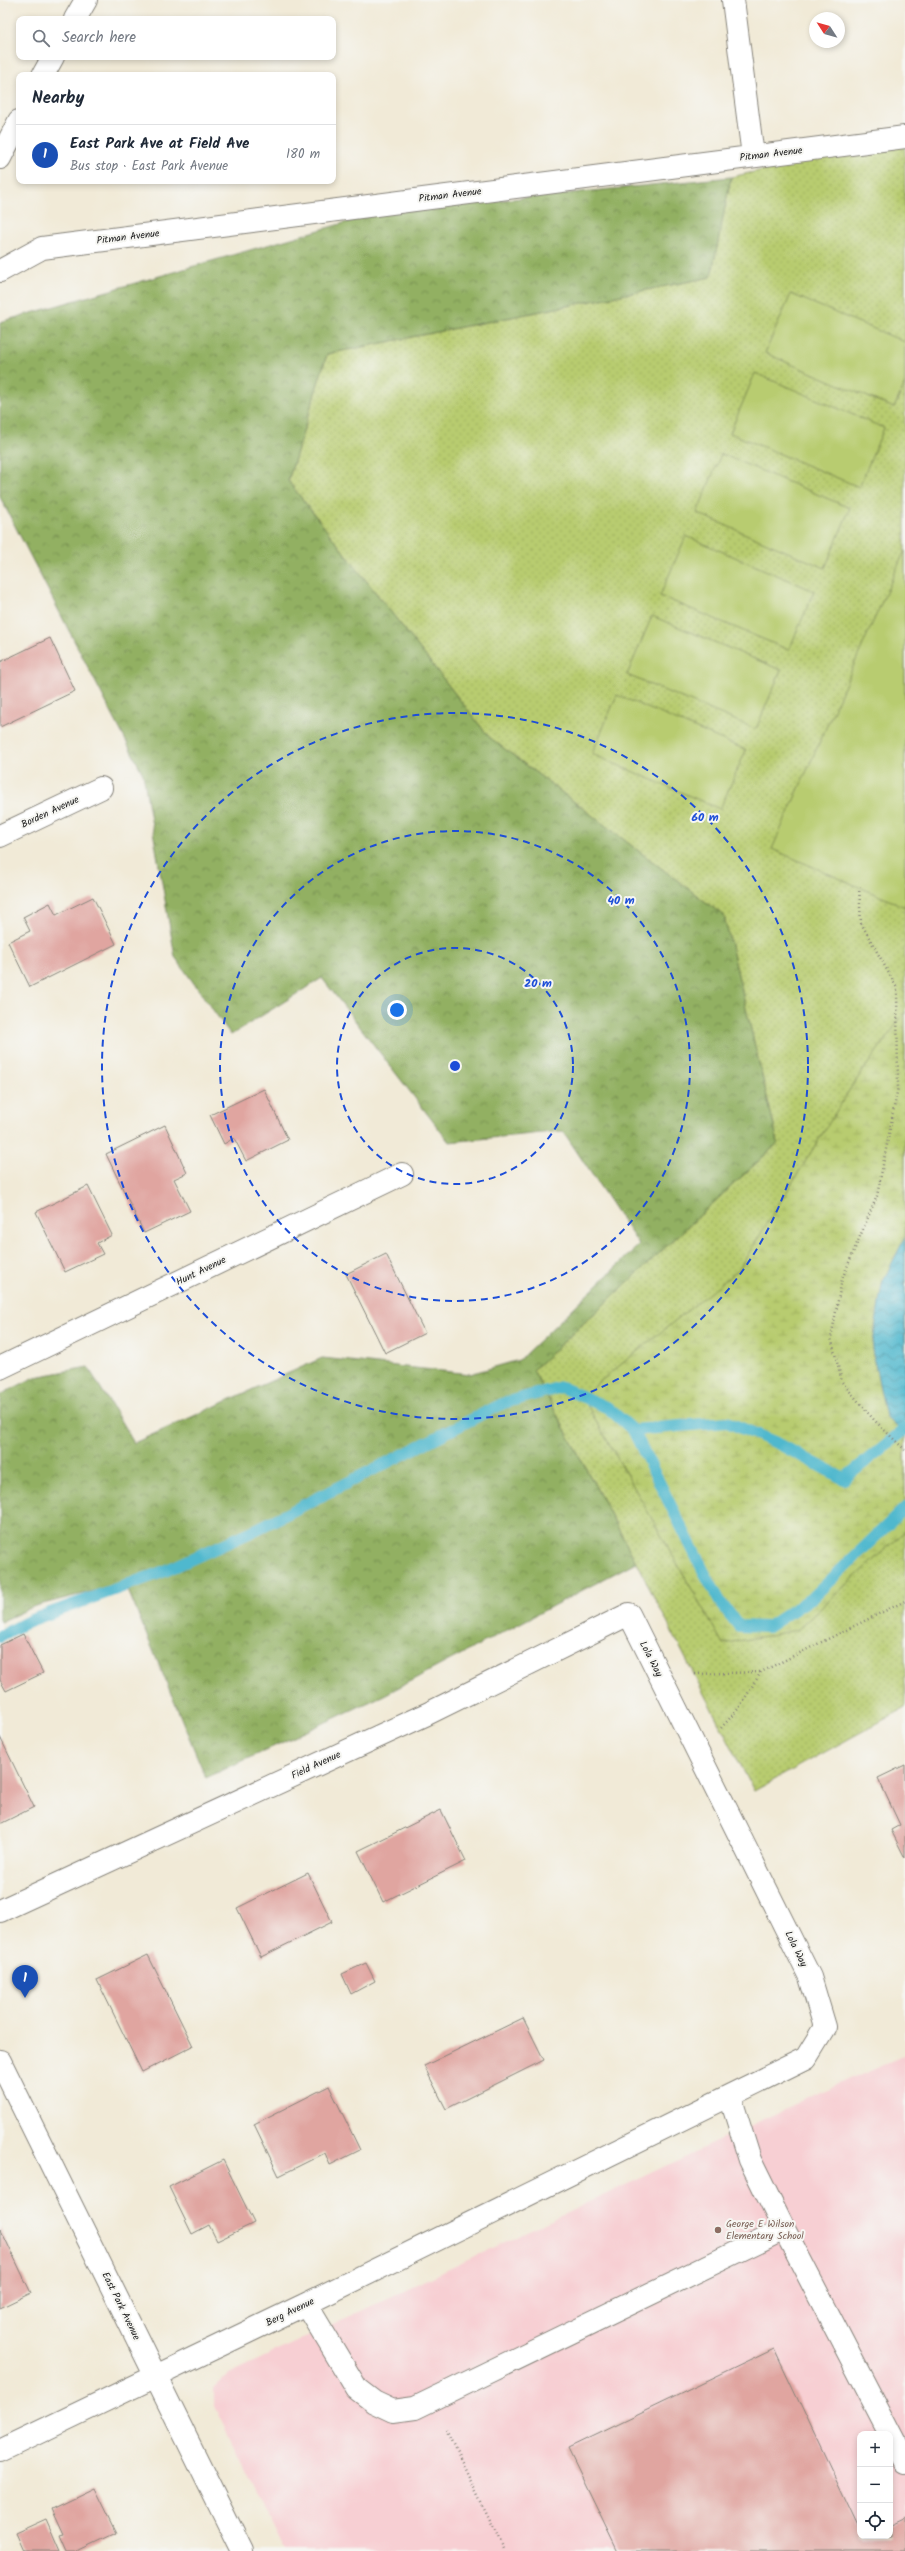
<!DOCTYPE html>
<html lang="en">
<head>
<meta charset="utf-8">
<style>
	:root { --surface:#fff; --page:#f2f2f3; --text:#1f2937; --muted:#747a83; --line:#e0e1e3; --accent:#111827 }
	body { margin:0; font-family:Kalam,sans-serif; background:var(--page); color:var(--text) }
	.controls { position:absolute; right:12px; bottom:12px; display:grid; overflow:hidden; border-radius:8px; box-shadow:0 2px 6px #0003 }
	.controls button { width:36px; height:36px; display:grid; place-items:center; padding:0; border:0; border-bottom:1px solid var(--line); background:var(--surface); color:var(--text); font:20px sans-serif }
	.compass { position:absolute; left:809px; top:12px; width:36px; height:36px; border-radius:50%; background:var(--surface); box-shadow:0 2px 6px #0003; rotate:306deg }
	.you { position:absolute; left:397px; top:1010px; width:14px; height:14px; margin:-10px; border:3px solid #fff; border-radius:50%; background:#1a73e8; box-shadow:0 0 0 6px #1a73e833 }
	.badge { display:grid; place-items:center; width:26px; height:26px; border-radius:50%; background:var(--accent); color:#fff; font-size:13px; font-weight:700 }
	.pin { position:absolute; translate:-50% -33px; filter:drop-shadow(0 1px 2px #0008) }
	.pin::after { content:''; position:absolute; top:21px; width:14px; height:12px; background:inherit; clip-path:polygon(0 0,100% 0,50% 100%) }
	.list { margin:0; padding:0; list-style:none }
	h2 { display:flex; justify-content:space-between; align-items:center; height:52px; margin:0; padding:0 16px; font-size:17px }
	h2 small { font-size:13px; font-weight:400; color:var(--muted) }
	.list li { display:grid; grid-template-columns:26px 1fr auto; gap:12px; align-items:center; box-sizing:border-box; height:60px; padding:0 16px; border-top:1px solid var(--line) }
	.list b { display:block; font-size:15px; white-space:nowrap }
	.list p { margin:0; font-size:13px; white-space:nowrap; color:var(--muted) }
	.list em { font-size:13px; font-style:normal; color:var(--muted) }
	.icon { flex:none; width:22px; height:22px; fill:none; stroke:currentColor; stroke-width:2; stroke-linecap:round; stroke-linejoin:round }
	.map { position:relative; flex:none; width:905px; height:2551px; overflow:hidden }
	.search { position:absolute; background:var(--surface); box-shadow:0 2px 6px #0003; left:16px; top:16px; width:320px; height:44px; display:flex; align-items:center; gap:10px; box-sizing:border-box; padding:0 14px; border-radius:8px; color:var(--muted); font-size:15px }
	.panel { position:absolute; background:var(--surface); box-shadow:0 2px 6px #0003; left:16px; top:72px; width:320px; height:112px; border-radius:8px }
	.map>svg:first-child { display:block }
	.built { fill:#f7cfd3; fill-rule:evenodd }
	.grass { fill:url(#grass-dots); stroke:#6a7446 }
	.forest { fill:url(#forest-crowns); stroke:#57663f }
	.wetland { fill:url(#wetland-marsh); stroke:#6a7446 }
	.pitch { fill:#b8cc6f; stroke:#6a7446 }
	.water { fill:url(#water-waves); stroke:#366a75 }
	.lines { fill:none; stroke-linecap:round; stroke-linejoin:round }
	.stream { stroke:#50b8ce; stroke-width:12 }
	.building { fill:#e0a5a0 }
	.minor-casing { stroke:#86837a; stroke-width:24 }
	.path { stroke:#86837a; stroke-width:2.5; stroke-dasharray:1 3; stroke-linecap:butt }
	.minor { stroke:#fff; stroke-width:22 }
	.ring { fill:none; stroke:#1d4ed8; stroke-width:2; stroke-dasharray:7 5 }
	.education-dot { fill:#8d6e63; stroke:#f6f6f2; stroke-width:1.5 }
	.labels { text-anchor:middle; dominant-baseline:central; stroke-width:4; stroke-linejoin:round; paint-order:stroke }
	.street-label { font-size:10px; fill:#1c1c1c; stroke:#f6f6f2 }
	.education-label { font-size:10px; fill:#785e54; stroke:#f6f6f2; text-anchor:start }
	.centre { fill:#1d4ed8; stroke:#f6f6f2; stroke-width:2 }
	.ring-label { font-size:12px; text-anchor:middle; font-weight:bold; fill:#1d4ed8; stroke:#f6f6f2; stroke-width:4; stroke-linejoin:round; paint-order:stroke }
</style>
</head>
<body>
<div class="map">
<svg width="905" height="2551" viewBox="0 0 905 2551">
	<defs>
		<pattern id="grass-dots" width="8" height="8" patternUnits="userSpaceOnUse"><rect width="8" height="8" fill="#b8cc6f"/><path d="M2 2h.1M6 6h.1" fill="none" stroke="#9eaf60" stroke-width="1.8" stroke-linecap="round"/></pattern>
		<pattern id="forest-crowns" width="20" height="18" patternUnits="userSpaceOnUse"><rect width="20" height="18" fill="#92b062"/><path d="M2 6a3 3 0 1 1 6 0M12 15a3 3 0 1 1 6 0" fill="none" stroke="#768e50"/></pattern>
		<pattern id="wetland-marsh" width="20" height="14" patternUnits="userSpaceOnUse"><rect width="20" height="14" fill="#b8cc6f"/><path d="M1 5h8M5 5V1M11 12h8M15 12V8" fill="none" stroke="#9eaf60"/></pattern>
		<pattern id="water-waves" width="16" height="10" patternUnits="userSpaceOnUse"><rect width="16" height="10" fill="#50b8ce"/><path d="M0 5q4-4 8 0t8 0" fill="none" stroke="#4295a6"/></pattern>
	</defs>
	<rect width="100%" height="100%" fill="#f6f6f2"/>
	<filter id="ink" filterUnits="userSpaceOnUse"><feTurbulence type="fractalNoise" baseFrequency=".025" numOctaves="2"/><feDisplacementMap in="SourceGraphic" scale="8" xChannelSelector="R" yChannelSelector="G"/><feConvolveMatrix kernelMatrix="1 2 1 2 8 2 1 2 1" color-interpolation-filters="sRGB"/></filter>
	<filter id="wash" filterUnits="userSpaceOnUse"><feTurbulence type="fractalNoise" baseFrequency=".012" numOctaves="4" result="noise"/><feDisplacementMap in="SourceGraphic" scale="16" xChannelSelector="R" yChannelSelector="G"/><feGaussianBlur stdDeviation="0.9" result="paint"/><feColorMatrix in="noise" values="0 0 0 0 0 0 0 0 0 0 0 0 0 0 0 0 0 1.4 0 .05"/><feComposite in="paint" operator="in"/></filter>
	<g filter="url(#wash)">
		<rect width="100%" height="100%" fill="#f1ead7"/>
		<path class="built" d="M905,2055V2551H285L214,2406V2388L229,2374L833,2086ZM860,2434H890V2536H860Z"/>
		<path class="grass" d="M905,139V1708L754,1791L636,1562L533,1370L778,1143L724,916L489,737L288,481L327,354L711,277L731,177Z"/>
		<path class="forest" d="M731,177L711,277L327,354L288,481L489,737L724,916L778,1143L533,1370L636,1562L384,1695L206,1778L125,1583L35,1606L0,1622V1395L35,1377L88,1367L134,1443L322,1358L470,1374L519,1360L639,1245L563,1131L449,1142L322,978L231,1035L175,957L143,774L0,497V322L382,212Z"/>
		<path class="wetland" d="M905,1012V1531L797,1630L723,1644L582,1396L739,1269L850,1089Z"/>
		<path class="pitch" d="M791,294L905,342V383L894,408L765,353Z
			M755,373L884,428L859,487L730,433Z
			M721,454L850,508L825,568L697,513Z
			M686,536L814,591L789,650L660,596Z
			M905,550V907L772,849Z
			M652,616L781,670L756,729L627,675Z
			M617,695L746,750L720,809L592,754Z"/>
		<path class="water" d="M905,1237V1434L886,1417L872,1350L882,1283Z"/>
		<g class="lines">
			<path class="stream" d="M633,1430L727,1422L779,1444L844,1479L905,1429
				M0,1636L29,1621L165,1571L253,1531L504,1403L561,1387L608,1408L633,1430L703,1570L721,1603L739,1626L768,1627L813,1597L905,1508"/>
		</g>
		<g id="blocks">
			<path class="building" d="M50,638L75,691L0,727V662Z
				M93,897L116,944L30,987L8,942L30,931L23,917L50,903L56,915Z
				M264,1089L288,1140L246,1161L234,1138L224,1144L210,1115Z
				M165,1125L187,1173L174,1179L190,1211L144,1233L106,1154Z
				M88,1186L112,1235L97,1243L103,1254L65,1272L36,1212Z
				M386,1254L425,1333L385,1353L346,1274Z
				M23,1634L43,1673L6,1691L0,1680V1645Z
				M0,1737L34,1807L0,1824Z
				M905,1765V1858L891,1830L900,1825L878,1778Z
				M441,1810L466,1861L383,1902L358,1851Z
				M308,1873L332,1922L261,1957L237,1908Z
				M148,1955L193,2046L142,2072L97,1980Z
				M366,1963L375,1981L351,1994L342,1974Z
				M523,2018L544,2060L446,2109L424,2066Z
				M329,2086L360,2150L330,2165L325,2153L279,2176L254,2124Z
				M223,2160L254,2223L217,2241L209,2225L192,2234L169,2187Z
				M0,2228L31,2293L0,2308Z
				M774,2349L860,2531V2536L863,2538L890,2536V2525L905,2518V2551H618L568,2448Z
				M94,2488L116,2533L78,2551H67L60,2535L64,2534L52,2508Z
				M46,2519L60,2551H23L15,2533Z"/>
		</g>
	</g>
	<g filter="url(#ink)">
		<use href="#blocks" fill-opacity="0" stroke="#86837a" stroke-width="1"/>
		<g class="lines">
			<g class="minor-casing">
				<path id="minor" d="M733,0L753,156
					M75,19L86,0
					M43,75L53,57
					M0,158L19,121
					M0,271L42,248L905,137
					M0,836L101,788
					M0,1368L402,1174
					M0,1911L427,1714L629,1614L810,1977L825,2027L806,2058L306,2304L0,2451
					M0,2061L242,2551
					M730,2096L750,2160L784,2229L905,2462
					M306,2304L357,2389L374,2402L393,2411L415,2408L784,2229"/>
			</g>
			<path class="path" d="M859,887L861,923L897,988L898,1087L877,1196L842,1279L831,1338L842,1382L874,1420L905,1450
				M695,1674L760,1672
				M721,1728L739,1708L761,1672L905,1601
				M446,2429L505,2551"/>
			<use href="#minor" class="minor"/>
		</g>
	</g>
	<g class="ring">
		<circle cx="455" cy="1066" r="118"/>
		<circle cx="455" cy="1066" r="235"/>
		<circle cx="455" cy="1066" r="353"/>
	</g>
	<circle class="education-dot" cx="718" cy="2230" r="4"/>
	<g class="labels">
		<g class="street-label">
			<text transform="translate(771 154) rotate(-7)">Pitman Avenue</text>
			<text transform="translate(450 195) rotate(-7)">Pitman Avenue</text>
			<text transform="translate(128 237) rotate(-7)">Pitman Avenue</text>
			<text transform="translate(50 812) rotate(-25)">Borden Avenue</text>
			<text transform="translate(201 1271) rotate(-26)">Hunt Avenue</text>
			<text transform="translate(651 1659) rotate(63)">Lola Way</text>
			<text transform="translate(316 1765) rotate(-25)">Field Avenue</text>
			<text transform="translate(796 1949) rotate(64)">Lola Way</text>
			<text transform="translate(121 2306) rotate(64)">East Park Avenue</text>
			<text transform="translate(290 2312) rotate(-26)">Berg Avenue</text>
		</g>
		<g class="education-label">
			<text x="726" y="2224">George E Wilson<tspan x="726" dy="12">Elementary School</tspan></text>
		</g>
	</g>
	<circle cx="455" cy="1066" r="6" class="centre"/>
	<g class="ring-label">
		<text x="705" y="821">60 m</text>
		<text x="621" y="904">40 m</text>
		<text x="538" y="987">20 m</text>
	</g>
</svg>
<div class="controls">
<button>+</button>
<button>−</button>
<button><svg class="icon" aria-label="locate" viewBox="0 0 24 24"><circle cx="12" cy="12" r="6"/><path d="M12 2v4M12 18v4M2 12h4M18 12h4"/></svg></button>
</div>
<svg class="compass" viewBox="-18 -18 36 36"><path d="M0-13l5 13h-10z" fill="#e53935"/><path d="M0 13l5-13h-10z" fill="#747a83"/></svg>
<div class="you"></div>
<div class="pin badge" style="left:25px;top:1998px;background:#1a4fb4">1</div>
<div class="search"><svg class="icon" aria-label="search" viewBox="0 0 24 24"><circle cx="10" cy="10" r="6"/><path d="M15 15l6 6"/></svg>Search here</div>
<section class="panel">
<h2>Nearby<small></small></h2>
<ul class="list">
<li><span class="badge" style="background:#1a4fb4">1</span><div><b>East Park Ave at Field Ave</b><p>Bus stop · East Park Avenue</p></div><em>180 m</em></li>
</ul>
</section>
</div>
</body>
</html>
